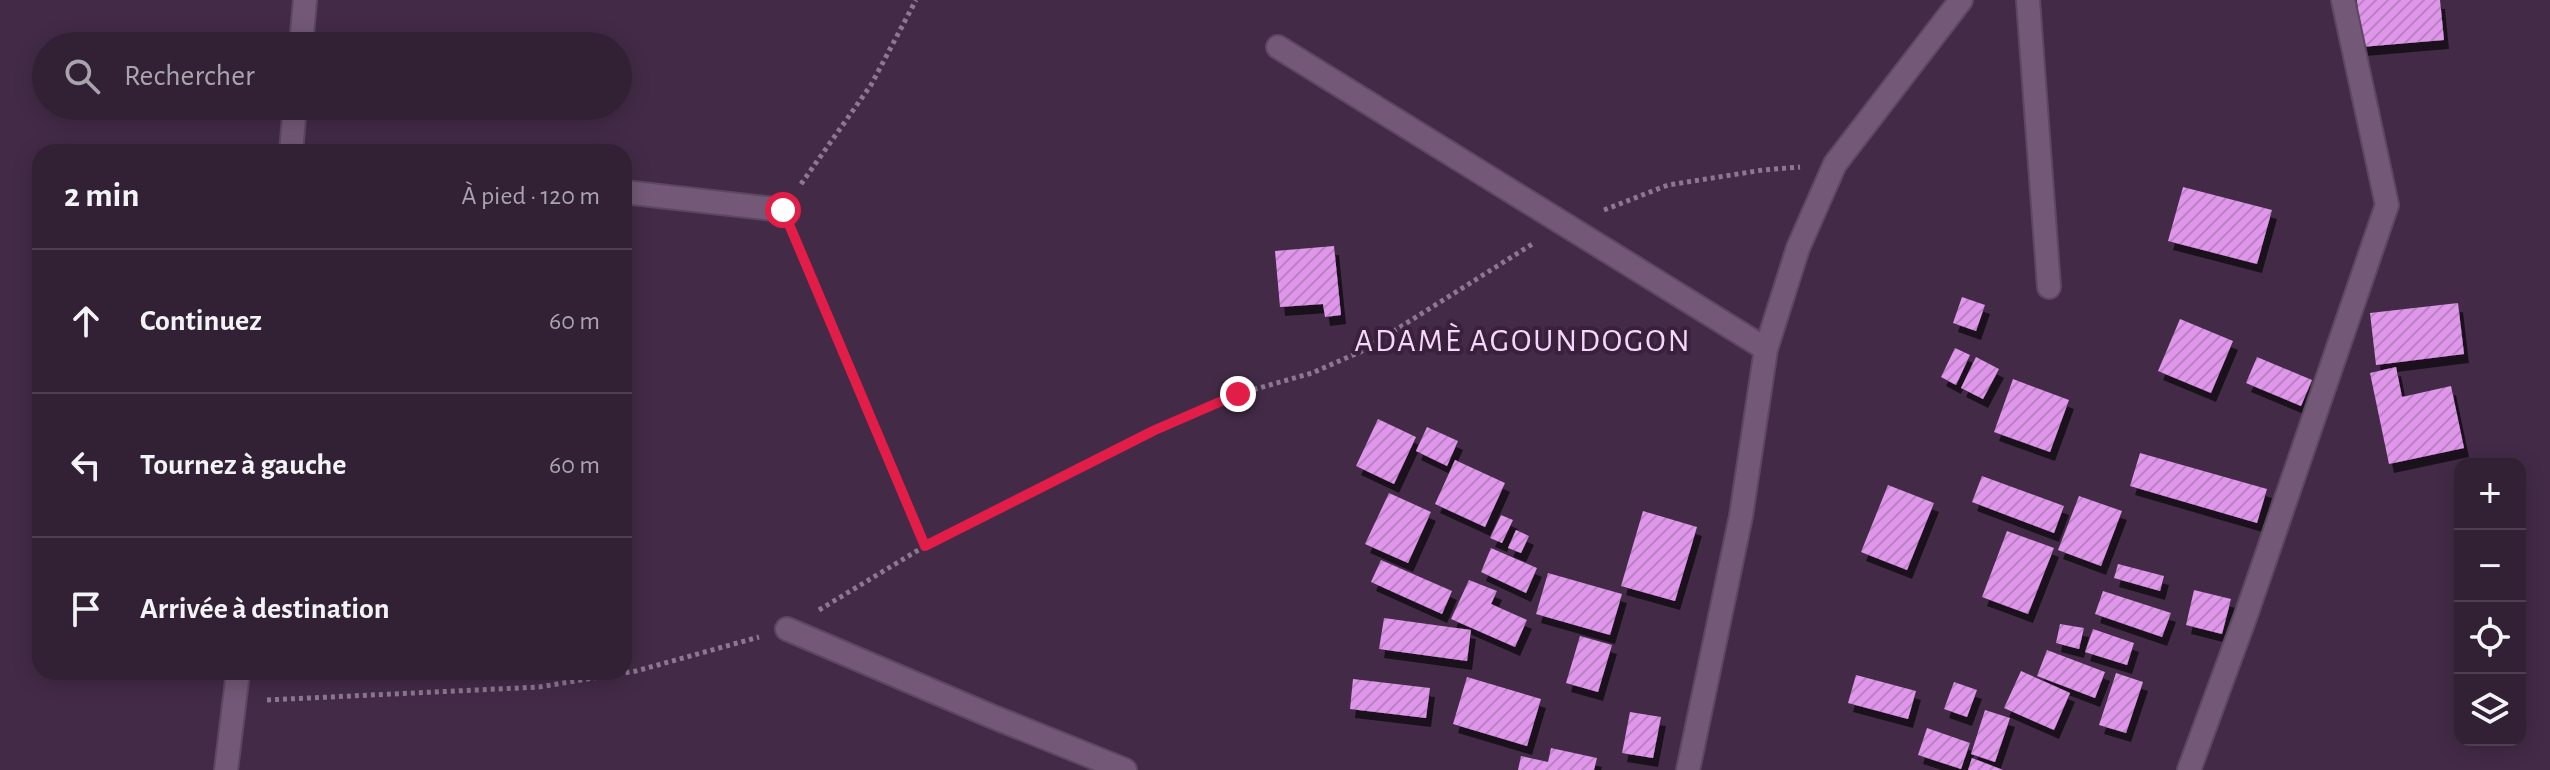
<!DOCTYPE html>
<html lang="fr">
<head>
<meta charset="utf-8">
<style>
	:root { --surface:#322035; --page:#3a283d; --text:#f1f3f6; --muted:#a8a3ad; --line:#4d3e50 }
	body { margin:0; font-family:"Alegreya Sans",sans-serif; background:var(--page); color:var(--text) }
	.controls { position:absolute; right:24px; bottom:24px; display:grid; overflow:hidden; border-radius:16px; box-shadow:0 4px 20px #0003 }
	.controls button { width:72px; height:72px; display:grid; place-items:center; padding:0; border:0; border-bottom:2px solid var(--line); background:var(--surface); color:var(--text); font:40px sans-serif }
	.stop { position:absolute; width:24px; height:24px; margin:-18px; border:6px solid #e11d48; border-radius:50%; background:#fff }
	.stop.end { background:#e11d48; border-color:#fff; box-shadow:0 2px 8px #0008 }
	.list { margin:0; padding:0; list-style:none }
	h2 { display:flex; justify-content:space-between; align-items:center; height:104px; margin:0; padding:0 32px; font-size:34px }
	h2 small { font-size:26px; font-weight:400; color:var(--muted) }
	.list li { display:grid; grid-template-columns:52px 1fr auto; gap:24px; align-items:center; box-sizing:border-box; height:144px; padding:0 32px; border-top:2px solid var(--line) }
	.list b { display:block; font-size:30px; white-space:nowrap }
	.list em { font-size:26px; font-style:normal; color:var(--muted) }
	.icon { flex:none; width:44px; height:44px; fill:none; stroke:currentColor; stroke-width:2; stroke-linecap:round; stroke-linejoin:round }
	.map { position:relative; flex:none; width:2550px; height:770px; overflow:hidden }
	.search { position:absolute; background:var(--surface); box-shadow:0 4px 20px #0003; left:32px; top:32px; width:600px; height:88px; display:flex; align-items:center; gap:20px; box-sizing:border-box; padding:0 28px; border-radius:44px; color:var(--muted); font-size:30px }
	.panel { position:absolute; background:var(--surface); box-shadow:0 4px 20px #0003; left:32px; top:144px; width:600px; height:536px; border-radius:24px }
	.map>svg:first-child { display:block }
	.building { fill:url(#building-hatch); filter:url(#shadow) }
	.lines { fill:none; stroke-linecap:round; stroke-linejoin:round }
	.minor-casing { stroke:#5d4861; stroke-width:26 }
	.path { stroke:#8c7890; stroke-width:5; stroke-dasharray:4 4; stroke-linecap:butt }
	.minor { stroke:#735977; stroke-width:22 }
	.route { stroke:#e11d48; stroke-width:10 }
	.labels { text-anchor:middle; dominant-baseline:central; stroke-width:8; stroke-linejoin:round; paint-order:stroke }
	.quarter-label { font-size:32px; letter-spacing:2px; fill:#f6d7fb; stroke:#39213c }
</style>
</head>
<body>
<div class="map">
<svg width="2550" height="770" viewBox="0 0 2550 770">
	<defs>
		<pattern id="building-hatch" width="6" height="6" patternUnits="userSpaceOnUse" patternTransform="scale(2)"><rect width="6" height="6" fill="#df96eb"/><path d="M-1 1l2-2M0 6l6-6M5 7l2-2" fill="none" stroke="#b982c2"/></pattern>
		<filter id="shadow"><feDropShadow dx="5" dy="9" stdDeviation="0" flood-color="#0009"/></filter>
	</defs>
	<rect width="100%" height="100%" fill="#432b47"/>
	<path class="building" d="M2357,0H2440L2444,40L2361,47Z
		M2183,187L2272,210L2257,264L2168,241Z
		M1334,246L1341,315L1325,317L1323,304L1280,307L1275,251Z
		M1962,297L1985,305L1976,331L1953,323Z
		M2458,303L2464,354L2376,365L2370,313Z
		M2180,319L2233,341L2211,393L2158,371Z
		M1955,348L1970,355L1956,385L1941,377Z
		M1976,357L1999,369L1983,399L1961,388Z
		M2257,357L2312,380L2301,406L2246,383Z
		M2396,367L2402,397L2451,386L2464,448L2389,464L2370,373Z
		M2013,379L2069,400L2050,452L1994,432Z
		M1378,419L1416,437L1394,484L1356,466Z
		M1427,427L1458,441L1447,466L1416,451Z
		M2140,453L2267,489L2257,523L2130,486Z
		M1455,460L1505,483L1485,527L1435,504Z
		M1982,476L2064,506L2054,533L1972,502Z
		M1888,485L1934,503L1907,570L1861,552Z
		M1389,493L1431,512L1408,563L1365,544Z
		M2079,496L2122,511L2101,566L2058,550Z
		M1643,511L1697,527L1675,601L1621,586Z
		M1501,515L1513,520L1502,543L1490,538Z
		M1516,530L1529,536L1521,553L1508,548Z
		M2007,531L2054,548L2028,614L1982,597Z
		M1491,548L1537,568L1526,593L1481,572Z
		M1381,560L1452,591L1442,614L1371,582Z
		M2118,564L2164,576L2160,591L2114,578Z
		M1548,573L1622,594L1610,635L1536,614Z
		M1469,580L1497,591L1491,604L1527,620L1515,647L1451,619Z
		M2194,590L2231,599L2222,634L2186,625Z
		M2103,591L2171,613L2162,637L2095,614Z
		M1384,618L1471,630L1467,661L1379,649Z
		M2060,624L2084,628L2079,649L2056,643Z
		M2093,629L2134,643L2127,665L2085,652Z
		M1580,636L1612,645L1598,692L1566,683Z
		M2047,650L2105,672L2095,698L2037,676Z
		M2021,671L2070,693L2054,730L2004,708Z
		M2116,673L2143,682L2126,733L2099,725Z
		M1856,675L1916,691L1908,719L1848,703Z
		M1467,677L1541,699L1527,746L1453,724Z
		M1353,679L1430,688L1426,718L1350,709Z
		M1954,682L1977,690L1967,717L1944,709Z
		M1985,710L2010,718L1995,762L1971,754Z
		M1630,712L1661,717L1653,758L1622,753Z
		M1927,728L1970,743L1961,769L1918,755Z
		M1551,748L1597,758L1594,770H1518L1521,756L1548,762Z
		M1972,758L2003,770H1968Z"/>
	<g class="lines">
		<g class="minor-casing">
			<path id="minor" d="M2028,0L2049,287
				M301,46L305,0
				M1278,47L1766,349
				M291,152L295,106
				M624,192L783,210
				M787,629L991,716L1125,770
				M226,770L238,672
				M1688,770L1741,516L1766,349L1798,248L1835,164L1961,0
				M2189,770L2245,618L2387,205L2343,0"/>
		</g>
		<path class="path" d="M801,184L871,85L916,0
			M1604,210L1668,185L1763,170L1800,167
			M795,238L925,546
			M819,610L925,546L1155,430L1238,394L1312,373L1362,351L1534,243
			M267,700L539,687L636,671L759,637"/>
		<use href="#minor" class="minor"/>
	</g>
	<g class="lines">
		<path class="route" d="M783,210L925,546L1155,430L1238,394"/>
	</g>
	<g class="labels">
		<g class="quarter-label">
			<text x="1523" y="341">ADAMÈ AGOUNDOGON</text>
		</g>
	</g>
</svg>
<div class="controls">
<button>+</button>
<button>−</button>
<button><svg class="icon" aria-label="locate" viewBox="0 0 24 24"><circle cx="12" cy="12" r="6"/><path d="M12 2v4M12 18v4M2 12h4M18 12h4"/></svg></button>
<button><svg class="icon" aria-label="layers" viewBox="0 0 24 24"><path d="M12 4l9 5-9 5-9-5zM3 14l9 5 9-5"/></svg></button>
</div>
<div class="stop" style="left:783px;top:210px"></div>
<div class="stop end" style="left:1238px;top:394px"></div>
<div class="search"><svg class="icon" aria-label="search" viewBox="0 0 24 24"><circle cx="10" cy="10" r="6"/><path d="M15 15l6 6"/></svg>Rechercher</div>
<section class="panel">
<h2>2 min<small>À pied · 120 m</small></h2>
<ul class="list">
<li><svg class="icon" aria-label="ahead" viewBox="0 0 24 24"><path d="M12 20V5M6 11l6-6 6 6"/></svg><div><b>Continuez</b></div><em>60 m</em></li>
<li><svg class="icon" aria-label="left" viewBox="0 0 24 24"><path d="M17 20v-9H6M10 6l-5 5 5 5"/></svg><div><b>Tournez à gauche</b></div><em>60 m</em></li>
<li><svg class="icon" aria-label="arrive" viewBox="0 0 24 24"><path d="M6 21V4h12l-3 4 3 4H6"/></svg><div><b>Arrivée à destination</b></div></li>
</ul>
</section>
</div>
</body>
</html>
